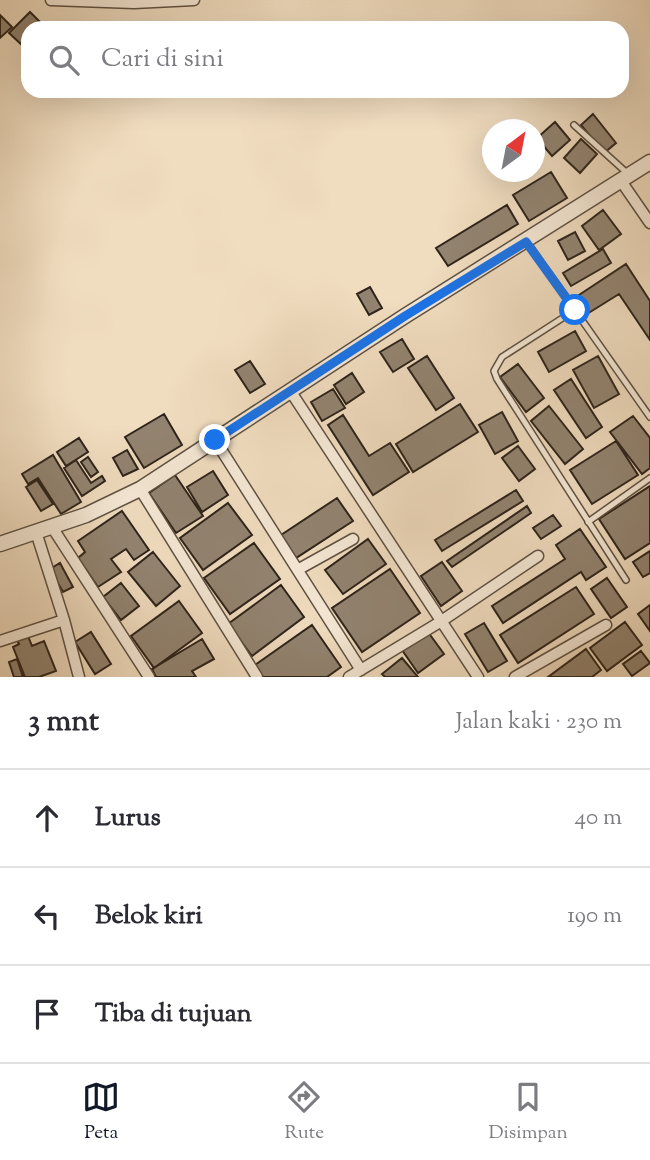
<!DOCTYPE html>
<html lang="id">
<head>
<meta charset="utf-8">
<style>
	:root { --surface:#fff; --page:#f2f2f3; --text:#2b2b33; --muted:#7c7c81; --line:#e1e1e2; --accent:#111827 }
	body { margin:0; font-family:"Sorts Mill Goudy",serif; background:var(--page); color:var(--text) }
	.compass { position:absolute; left:482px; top:119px; width:63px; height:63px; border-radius:50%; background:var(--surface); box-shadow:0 7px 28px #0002; rotate:32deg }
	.stop { position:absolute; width:21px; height:21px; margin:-16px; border:5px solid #1a73e8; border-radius:50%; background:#fff }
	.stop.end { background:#1a73e8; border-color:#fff; box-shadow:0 2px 7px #0008 }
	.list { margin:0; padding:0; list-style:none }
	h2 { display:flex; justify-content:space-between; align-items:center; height:91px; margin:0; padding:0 28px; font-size:30px }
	h2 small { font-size:23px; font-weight:400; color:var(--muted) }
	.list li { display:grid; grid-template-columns:46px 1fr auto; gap:21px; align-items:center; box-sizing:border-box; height:98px; padding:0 28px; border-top:2px solid var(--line) }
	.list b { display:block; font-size:26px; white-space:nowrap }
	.list em { font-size:23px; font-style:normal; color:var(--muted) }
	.icon { flex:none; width:38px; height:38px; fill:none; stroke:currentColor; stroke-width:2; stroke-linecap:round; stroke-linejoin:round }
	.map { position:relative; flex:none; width:650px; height:677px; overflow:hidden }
	.search { position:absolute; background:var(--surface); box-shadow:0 7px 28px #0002; left:21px; right:21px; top:21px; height:77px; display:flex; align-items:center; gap:18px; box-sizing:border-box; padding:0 24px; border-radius:21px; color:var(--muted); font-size:26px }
	.sheet { height:385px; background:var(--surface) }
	nav { display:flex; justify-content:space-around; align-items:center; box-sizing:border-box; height:98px; border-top:2px solid var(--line); background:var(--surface); font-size:19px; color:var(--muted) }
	nav a { display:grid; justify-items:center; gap:4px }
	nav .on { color:var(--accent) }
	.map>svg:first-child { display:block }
	.building { fill:#928370; stroke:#2d231a; stroke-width:2 }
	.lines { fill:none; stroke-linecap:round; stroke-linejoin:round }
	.service-casing { stroke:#5e5143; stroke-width:8 }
	.minor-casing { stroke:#5e5143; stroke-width:13 }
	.tertiary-casing { stroke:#5e5143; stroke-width:17 }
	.service { stroke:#f5e8d5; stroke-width:5 }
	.minor { stroke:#f5e8d5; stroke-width:10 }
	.tertiary { stroke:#f5e8d5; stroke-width:14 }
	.route { stroke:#1a73e8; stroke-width:9 }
</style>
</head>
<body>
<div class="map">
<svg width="650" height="677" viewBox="0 0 650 677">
	<rect width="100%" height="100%" fill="#f0dcbf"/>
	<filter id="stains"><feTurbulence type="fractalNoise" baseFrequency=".00286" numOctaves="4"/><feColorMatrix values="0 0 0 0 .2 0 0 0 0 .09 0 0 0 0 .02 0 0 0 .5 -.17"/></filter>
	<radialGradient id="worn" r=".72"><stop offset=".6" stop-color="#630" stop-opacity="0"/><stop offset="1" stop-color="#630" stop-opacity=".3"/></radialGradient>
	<path class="building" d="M30,12L43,25L40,28H28V41L23,46L9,33Z
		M0,15L12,27L0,38Z
		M593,114L616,143L604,153L581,125Z
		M555,122L570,140L552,156L537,138Z
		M581,139L597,154L580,173L564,158Z
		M551,172L567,198L529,221L513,195Z
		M507,205L518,224L448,266L436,248Z
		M603,210L621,234L599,250L582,226Z
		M575,232L585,251L568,260L558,241Z
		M603,249L611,263L571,286L563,273Z
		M626,264L650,301V340L619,294L587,314L576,297Z
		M370,287L382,308L369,315L357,294Z
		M575,331L586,351L549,372L538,352Z
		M402,339L414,359L393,372L380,352Z
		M427,356L454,398L436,410L408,368Z
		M598,356L619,394L594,408L573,370Z
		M250,361L265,384L250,393L235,370Z
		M518,364L544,398L526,412L500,377Z
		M352,373L364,392L346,404L334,385Z
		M571,379L602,427L586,438L554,390Z
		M333,389L345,408L322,421L311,402Z
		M460,404L478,432L413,472L396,444Z
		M549,406L583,449L565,464L531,421Z
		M502,412L518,441L495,454L479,425Z
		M164,414L182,445L144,468L125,437Z
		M343,415L369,456L390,443L409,472L373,495L328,425Z
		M633,416L650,438V468L642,474L610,432Z
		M79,438L88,452L66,466L57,452Z
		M616,441L638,475L592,504L570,470Z
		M518,446L535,469L519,481L502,458Z
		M127,450L138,469L123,476L113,458Z
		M53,455L81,502L61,514L38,478L28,484L22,474Z
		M88,457L98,472L91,477L81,462Z
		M76,460L91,483L102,476L105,481L82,496L64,468Z
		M213,471L228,495L202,512L187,487Z
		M175,475L203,516L176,533L149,493Z
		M37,480L53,504L41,511L26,487Z
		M650,486V543L625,559L599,519Z
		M516,490L523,501L442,551L435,540Z
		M337,498L353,521L296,558L281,535Z
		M228,503L252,535L203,570L180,538Z
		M527,506L531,513L452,567L447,561Z
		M122,511L149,550L134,560L126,549L111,559L121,572L98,587L78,558L85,552L78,541Z
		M553,515L561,526L541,539L533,528Z
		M580,529L606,567L586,580L581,572L503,623L492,606L565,559L556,545Z
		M368,539L386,564L343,594L325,570Z
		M254,543L280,579L230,614L204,578Z
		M650,551V573L643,577L633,562Z
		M153,552L180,586L156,606L128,572Z
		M442,562L462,591L441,606L421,576Z
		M60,563L73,587L63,592L50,569Z
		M390,569L420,613L362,652L332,608Z
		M607,578L627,607L611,618L591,589Z
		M121,583L139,606L121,620L103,597Z
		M281,585L304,617L252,656L228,624Z
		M576,587L594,614L518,663L500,635Z
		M179,601L202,633L154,668L131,636Z
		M650,605V631L638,614Z
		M625,622L642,645L607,671L590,648Z
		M484,623L507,661L488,672L465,634Z
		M312,625L341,667L327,677H263L255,665Z
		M91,632L111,664L95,674L75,642Z
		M428,632L444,654L418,673L402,650Z
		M28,636L32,646L44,641L56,671L39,677H25L13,647L19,644L17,640Z
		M202,639L214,659L192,671L196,677H156L152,669Z
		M586,649L601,670L592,677H548Z
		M641,651L650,663L632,676L623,664Z
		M402,658L418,677H385L382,674Z
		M17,659L23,677H14L9,662Z"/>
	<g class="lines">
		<g class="service-casing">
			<path id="service" d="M574,125L627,173
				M527,242L650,417
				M575,310L502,357L494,371L497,379L626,580
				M588,522L650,478"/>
		</g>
		<g class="minor-casing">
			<path id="minor" d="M51,0L134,3L194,0
				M621,181L650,223
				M291,392L478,677
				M215,440L361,670
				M140,489L257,677
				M52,527L149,677
				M36,532L64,620L79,677
				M299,569L353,539
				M0,641L64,620
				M349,677L440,622L538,556
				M515,677L606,625"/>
		</g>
		<g class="tertiary-casing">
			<path id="tertiary" d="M0,544L86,515L140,489L405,316L650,162"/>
		</g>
		<use href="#service" class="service"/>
		<use href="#minor" class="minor"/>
		<use href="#tertiary" class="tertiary"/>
	</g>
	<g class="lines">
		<path class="route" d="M215,440L405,316L526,242L575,310"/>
	</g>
	<rect width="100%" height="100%" filter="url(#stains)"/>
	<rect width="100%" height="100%" fill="url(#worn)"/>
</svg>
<svg class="compass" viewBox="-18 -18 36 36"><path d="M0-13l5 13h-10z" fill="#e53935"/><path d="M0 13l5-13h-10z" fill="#7c7c81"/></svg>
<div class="stop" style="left:575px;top:310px"></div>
<div class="stop end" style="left:215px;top:440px"></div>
<div class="search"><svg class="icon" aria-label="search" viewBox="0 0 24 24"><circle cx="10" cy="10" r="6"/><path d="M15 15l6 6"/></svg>Cari di sini</div>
</div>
<section class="sheet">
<h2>3 mnt<small>Jalan kaki · 230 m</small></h2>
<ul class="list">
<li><svg class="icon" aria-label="ahead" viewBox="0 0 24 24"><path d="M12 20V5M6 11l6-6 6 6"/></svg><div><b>Lurus</b></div><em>40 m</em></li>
<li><svg class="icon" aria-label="left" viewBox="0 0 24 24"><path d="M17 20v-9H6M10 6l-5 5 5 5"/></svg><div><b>Belok kiri</b></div><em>190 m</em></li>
<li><svg class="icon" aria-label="arrive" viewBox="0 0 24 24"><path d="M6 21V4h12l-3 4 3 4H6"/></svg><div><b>Tiba di tujuan</b></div></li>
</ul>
</section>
<nav>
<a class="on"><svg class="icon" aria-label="map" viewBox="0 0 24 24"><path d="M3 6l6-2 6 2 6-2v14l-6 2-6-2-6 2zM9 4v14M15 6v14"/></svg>Peta</a>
<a><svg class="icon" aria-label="directions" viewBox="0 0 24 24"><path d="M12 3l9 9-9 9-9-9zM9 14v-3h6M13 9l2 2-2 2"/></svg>Rute</a>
<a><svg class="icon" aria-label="saved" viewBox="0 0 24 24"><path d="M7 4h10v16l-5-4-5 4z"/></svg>Disimpan</a>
</nav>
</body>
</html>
